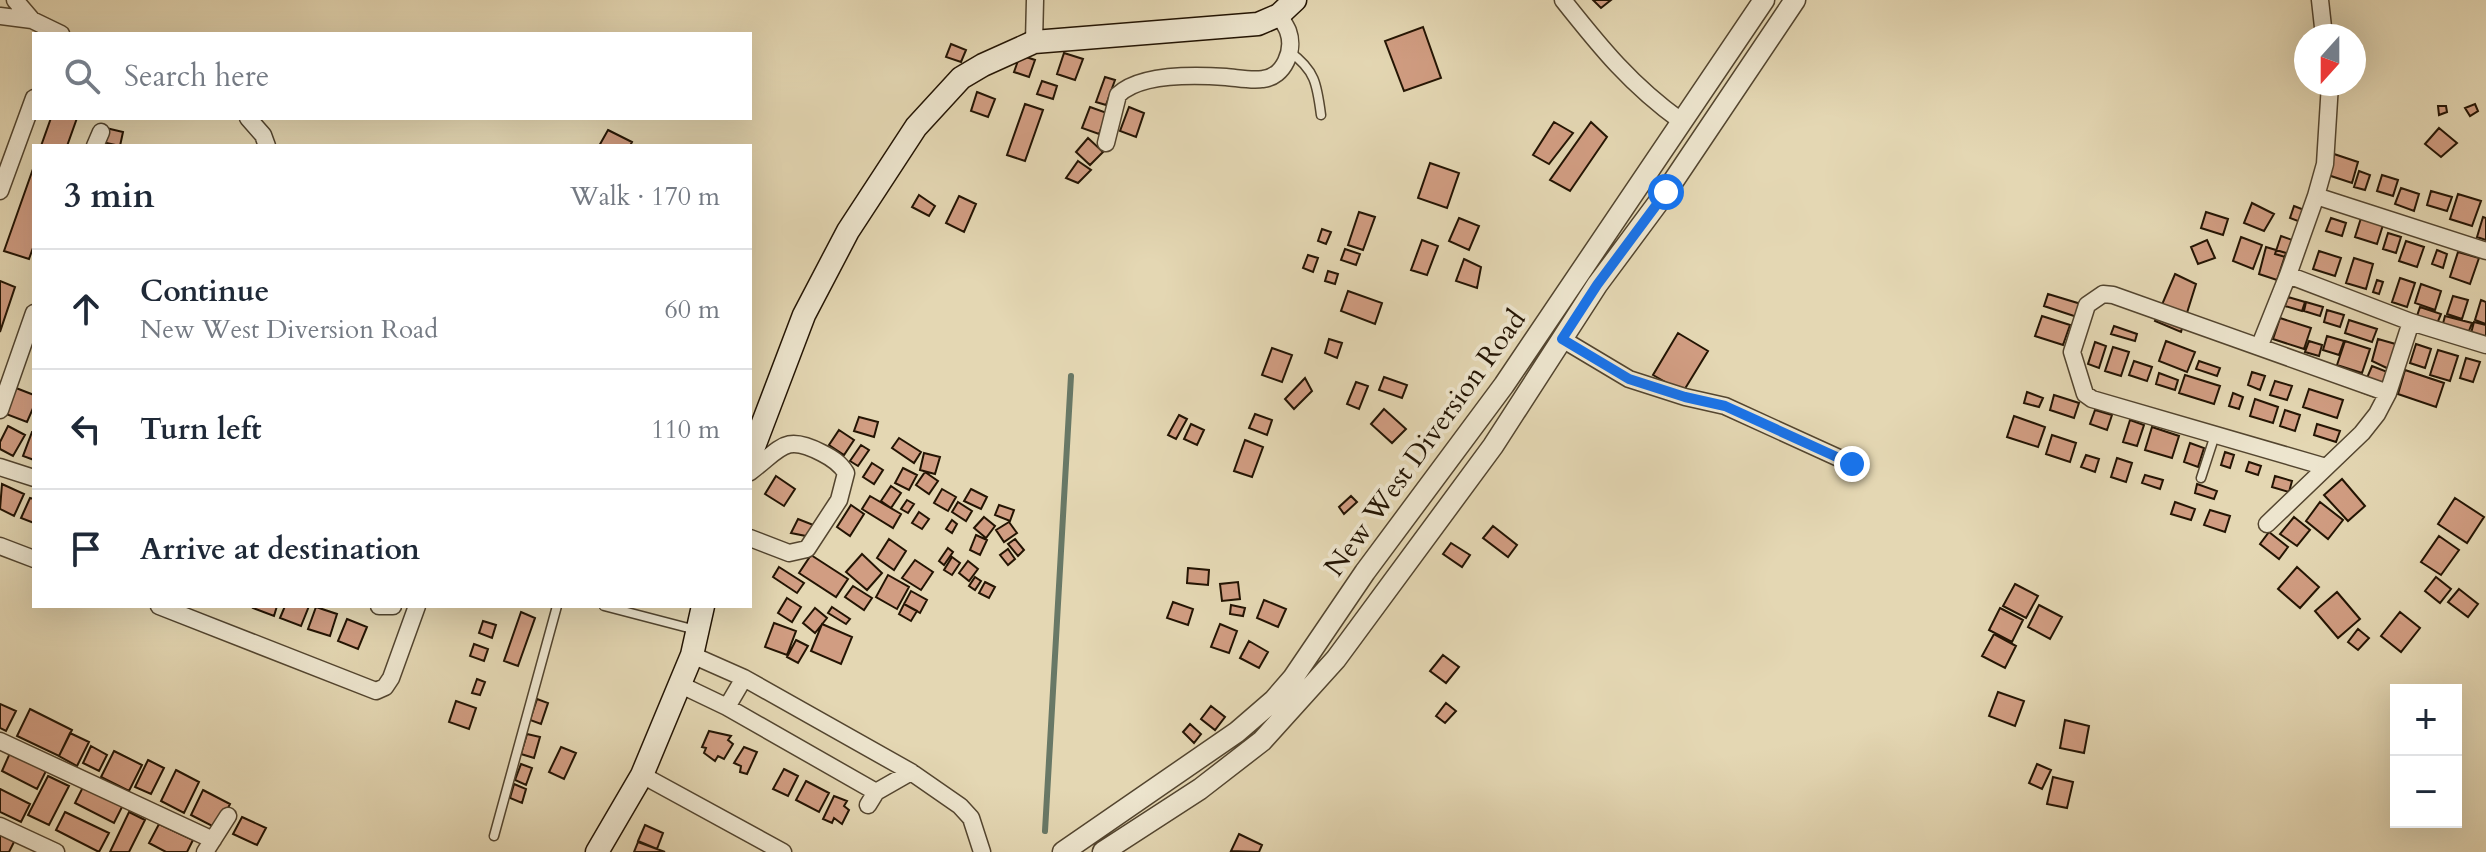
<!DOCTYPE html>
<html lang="en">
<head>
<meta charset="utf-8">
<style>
	:root { --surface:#fff; --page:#f6f6f7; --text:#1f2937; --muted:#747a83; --line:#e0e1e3 }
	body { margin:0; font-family:Cardo,serif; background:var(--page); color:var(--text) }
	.controls { position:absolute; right:24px; bottom:24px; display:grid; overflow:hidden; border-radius:0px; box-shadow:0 8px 32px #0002 }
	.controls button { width:72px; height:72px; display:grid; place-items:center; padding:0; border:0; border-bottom:2px solid var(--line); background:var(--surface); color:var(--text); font:40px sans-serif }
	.compass { position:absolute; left:2294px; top:24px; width:72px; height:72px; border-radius:50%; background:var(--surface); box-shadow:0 8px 32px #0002; rotate:201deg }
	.stop { position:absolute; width:24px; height:24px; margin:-18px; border:6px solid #1a73e8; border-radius:50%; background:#fff }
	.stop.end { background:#1a73e8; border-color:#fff; box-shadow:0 2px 8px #0008 }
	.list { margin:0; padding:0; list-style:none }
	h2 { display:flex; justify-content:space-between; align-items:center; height:104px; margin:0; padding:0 32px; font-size:34px }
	h2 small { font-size:26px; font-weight:400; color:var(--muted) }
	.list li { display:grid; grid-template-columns:52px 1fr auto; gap:24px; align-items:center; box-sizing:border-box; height:120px; padding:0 32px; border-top:2px solid var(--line) }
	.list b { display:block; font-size:30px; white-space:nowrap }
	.list p { margin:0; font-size:26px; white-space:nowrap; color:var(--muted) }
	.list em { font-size:26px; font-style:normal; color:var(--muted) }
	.icon { flex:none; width:44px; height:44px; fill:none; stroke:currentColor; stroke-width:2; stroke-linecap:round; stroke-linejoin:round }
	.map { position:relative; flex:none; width:2486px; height:852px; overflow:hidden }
	.search { position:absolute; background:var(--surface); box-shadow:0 8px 32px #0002; left:32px; top:32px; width:720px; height:88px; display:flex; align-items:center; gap:20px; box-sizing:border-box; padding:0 28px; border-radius:0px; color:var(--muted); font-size:30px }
	.panel { position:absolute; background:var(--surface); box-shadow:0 8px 32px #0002; left:32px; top:144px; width:720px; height:464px; border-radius:0px }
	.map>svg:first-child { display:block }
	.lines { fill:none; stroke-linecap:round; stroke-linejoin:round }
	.stream { stroke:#687866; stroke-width:6 }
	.building { fill:#d19d82; stroke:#231403; stroke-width:2 }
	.service-casing { stroke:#53452f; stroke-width:11 }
	.minor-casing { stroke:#53452f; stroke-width:19 }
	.tertiary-casing { stroke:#53452f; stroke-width:23 }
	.secondary-casing { stroke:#231403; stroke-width:25 }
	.service { stroke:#ede5ce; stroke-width:8 }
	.minor { stroke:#ede5ce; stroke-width:16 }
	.tertiary { stroke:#ede5ce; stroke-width:20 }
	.secondary { stroke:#ede5ce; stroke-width:22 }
	.route { stroke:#1a73e8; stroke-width:10 }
	.labels { text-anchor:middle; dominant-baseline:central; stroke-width:8; stroke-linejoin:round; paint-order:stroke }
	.street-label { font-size:28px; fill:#231403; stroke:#ede5ce }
</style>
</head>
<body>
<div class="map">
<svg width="2486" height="852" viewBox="0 0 2486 852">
	<rect width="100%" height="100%" fill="#e4d7b3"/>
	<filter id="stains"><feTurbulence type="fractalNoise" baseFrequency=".0025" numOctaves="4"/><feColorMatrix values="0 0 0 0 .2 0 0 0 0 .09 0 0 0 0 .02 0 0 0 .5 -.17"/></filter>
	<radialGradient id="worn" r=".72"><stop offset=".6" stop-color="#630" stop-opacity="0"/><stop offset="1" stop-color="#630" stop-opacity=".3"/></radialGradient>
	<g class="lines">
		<path class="stream" d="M1045,831L1071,376"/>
	</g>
	<path class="building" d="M1593,0H1611L1601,8Z
		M1423,27L1441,78L1404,91L1385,41Z
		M951,44L966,50L961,62L946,57Z
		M1064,53L1083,59L1075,80L1057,74Z
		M1020,55L1035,60L1029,77L1014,72Z
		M1105,77L1115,80L1106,105L1096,102Z
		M1042,81L1057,86L1053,99L1037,94Z
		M977,92L995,99L988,117L971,111Z
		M1025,104L1043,110L1025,161L1007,155Z
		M2475,104L2478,111L2470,116L2465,108Z
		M2438,106H2446L2447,112L2439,115Z
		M1090,107L1107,113L1099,134L1082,128Z
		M1129,107L1144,113L1136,137L1120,131Z
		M51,118H77L67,146H41Z
		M1554,122L1573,133L1549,164L1533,155Z
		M1591,122L1607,137L1570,191L1550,180Z
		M106,128L123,132L120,146L102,142Z
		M2439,128L2457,143L2441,157L2425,144Z
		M608,130L632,142L630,146H599Z
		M1088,138L1103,152L1090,165L1076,152Z
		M2334,154L2358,162L2352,183L2328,175Z
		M1078,161L1091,170L1078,183L1066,178Z
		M1430,163L1459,173L1447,208L1418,198Z
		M34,166V245L29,259L4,251Z
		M2359,171L2370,175L2365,190L2354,187Z
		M2382,175L2398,180L2393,196L2377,191Z
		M2401,188L2419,194L2414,211L2395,204Z
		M2431,191L2452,197L2447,211L2427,205Z
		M2458,194L2481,201L2472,226L2450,219Z
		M919,195L935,206L929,216L912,207Z
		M959,196L976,204L964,232L946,223Z
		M2252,203L2274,214L2264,231L2244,223Z
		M2294,206L2307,211L2303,223L2290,218Z
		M1359,212L1375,217L1363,250L1348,245Z
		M2206,212L2228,219L2223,235L2201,228Z
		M2483,217L2486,218V240L2477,237Z
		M1459,218L1479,226L1469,250L1449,241Z
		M2331,218L2346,223L2342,236L2326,231Z
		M2361,218L2383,225L2377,244L2355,237Z
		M1322,229L1331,232L1326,244L1318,241Z
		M2388,233L2401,237L2396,253L2383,249Z
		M2281,236L2295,241L2289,258L2275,254Z
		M2241,237L2262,245L2253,269L2233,261Z
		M1422,240L1438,246L1427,275L1411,270Z
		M2207,240L2215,258L2198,264L2191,247Z
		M2406,241L2424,247L2417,267L2399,261Z
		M2266,247L2286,253L2277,280L2259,274Z
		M1345,249L1360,254L1356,265L1341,260Z
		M2437,250L2447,254L2443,268L2432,264Z
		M2319,251L2341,258L2335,276L2313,269Z
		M2458,252L2479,258L2470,284L2450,277Z
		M1308,255L1318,258L1313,272L1303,268Z
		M2354,258L2373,264L2366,289L2346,283Z
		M1464,259L1481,267L1477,288L1456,281Z
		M1328,271L1338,274L1335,284L1325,281Z
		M2175,274L2196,284L2181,332L2155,321Z
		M2400,278L2415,283L2407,307L2392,302Z
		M2377,280L2383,282L2379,294L2373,292Z
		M0,281L15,287L0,332Z
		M2421,284L2441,291L2435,310L2415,303Z
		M1348,291L1382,303L1375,324L1341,311Z
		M2048,294L2081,304L2077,317L2044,306Z
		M2453,296L2468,300L2462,319L2447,314Z
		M2288,297L2305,302L2302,311L2285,306Z
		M2481,300L2486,302V324L2475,320Z
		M2306,302L2323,307L2320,316L2304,311Z
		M2420,307L2441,314L2436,326L2416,319Z
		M2327,310L2344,315L2340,327L2324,322Z
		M2042,316L2070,325L2063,345L2035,336Z
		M2445,316L2472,323L2467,336L2442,327Z
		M2280,318L2311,328L2304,349L2273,339Z
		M2349,320L2377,329L2372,342L2345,333Z
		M2474,322L2486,325V342L2470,337Z
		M2114,326L2137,334L2135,341L2111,334Z
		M1678,333L1708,351L1683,392L1653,375Z
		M2327,336L2344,341L2339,355L2323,350Z
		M1329,339L1342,343L1337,358L1325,353Z
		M2378,339L2399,345L2391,370L2372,361Z
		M2166,341L2195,352L2187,372L2159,361Z
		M2309,341L2322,345L2319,356L2305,352Z
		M2345,341L2370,349L2362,373L2337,365Z
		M2095,342L2106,346L2099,368L2088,364Z
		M2416,344L2431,349L2425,368L2410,363Z
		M2113,347L2129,352L2121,376L2105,371Z
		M1272,348L1292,355L1282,382L1262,375Z
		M2438,350L2458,356L2450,381L2430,375Z
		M2466,358L2480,362L2473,382L2460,378Z
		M2134,361L2152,367L2147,381L2129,375Z
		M2199,361L2220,368L2217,376L2196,369Z
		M2372,366L2390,373L2380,399L2361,392Z
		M2405,370L2444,383L2436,407L2398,394Z
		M2252,372L2265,376L2260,390L2248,385Z
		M2159,373L2178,380L2175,390L2156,384Z
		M2185,375L2220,386L2214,404L2179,393Z
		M1384,377L1407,385L1402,398L1379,390Z
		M1305,378L1312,391L1294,409L1285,399Z
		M2275,381L2292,386L2287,400L2270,395Z
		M1356,382L1368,386L1359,409L1347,404Z
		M16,388L34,395V406L27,422L6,414Z
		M2309,389L2343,400L2337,418L2303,407Z
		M2027,392L2043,398L2039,407L2024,403Z
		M2233,393L2243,397L2239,409L2229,406Z
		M2054,395L2079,403L2074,418L2050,410Z
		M2255,399L2278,407L2273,423L2250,416Z
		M1384,409L1406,429L1392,443L1371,424Z
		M2095,410L2112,415L2107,430L2090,424Z
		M2285,410L2300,415L2295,431L2280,426Z
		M1255,414L1272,420L1267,435L1249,428Z
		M1179,415L1187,419L1176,439L1168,435Z
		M2014,416L2045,427L2038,447L2007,437Z
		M859,417L878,422L874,437L854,431Z
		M2130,420L2144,425L2137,446L2123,442Z
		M1191,424L1204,430L1197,445L1184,439Z
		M2317,424L2340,431L2336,442L2314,435Z
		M8,426L25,435L13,456L0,449V442Z
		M2152,427L2179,436L2172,458L2145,450Z
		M839,430L854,440L844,455L829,445Z
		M32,432H34V460L23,456Z
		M2052,435L2076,443L2070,462L2046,454Z
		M899,438L921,452L914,463L892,448Z
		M1245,440L1263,447L1252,477L1234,471Z
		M2190,443L2204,448L2198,467L2184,462Z
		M861,445L869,450L858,466L850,461Z
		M2225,452L2234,455L2230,468L2221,465Z
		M924,453L940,457L935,474L920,470Z
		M2086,455L2099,459L2095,472L2081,467Z
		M2117,458L2132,463L2126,482L2111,477Z
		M2249,462L2261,466L2258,475L2246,471Z
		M872,463L883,470L874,484L863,477Z
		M903,468L917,475L909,490L895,483Z
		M925,472L938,481L929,494L916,485Z
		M2145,475L2163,480L2160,489L2142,483Z
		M776,476L795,489L784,506L765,494Z
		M2275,476L2292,481L2289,492L2272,487Z
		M2342,479L2365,506L2348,521L2324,495Z
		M2,484L24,494L14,516L0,509Z
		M2197,484L2217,491L2214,499L2195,493Z
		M891,486L901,493L891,508L881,501Z
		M942,489L956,497L948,511L934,503Z
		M971,489L987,497L981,509L964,501Z
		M870,496L901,514L893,528L862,509Z
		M1351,496L1357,502L1344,514L1339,507Z
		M30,498L34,499V523L21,518Z
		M2455,498L2484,517L2467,543L2438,524Z
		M907,500L914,504L908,513L901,509Z
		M958,502L972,511L966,521L952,512Z
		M2175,502L2195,509L2191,520L2171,514Z
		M2320,502L2343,520L2328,539L2306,521Z
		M851,505L864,514L850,536L837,527Z
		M999,505L1014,510L1010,521L995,515Z
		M2210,510L2230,516L2225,532L2204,525Z
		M919,512L929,519L922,529L912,523Z
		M984,517L995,526L986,538L974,528Z
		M2294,517L2310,530L2297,546L2280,534Z
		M798,519L816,526L811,537L791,533Z
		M952,520L957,524L952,533L946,529Z
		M1009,522L1017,533L1004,542L996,530Z
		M1493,526L1517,545L1508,557L1483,538Z
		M2269,532L2288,547L2279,559L2260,544Z
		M976,535L987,540L980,555L970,550Z
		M2439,536L2459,550L2441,575L2421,562Z
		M889,539L906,551L894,570L877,558Z
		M1015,539L1024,550L1018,556L1008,544Z
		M1451,543L1470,555L1462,567L1443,554Z
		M948,548L953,552L944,565L939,561Z
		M1008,549L1015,559L1008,565L1000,555Z
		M862,554L882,573L867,590L846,572Z
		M811,555L848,579L836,597L799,573Z
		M952,557L960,563L952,575L944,570Z
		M915,560L933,572L921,590L902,578Z
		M968,561L978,569L969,581L959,573Z
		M779,567L804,583L797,593L773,577Z
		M2297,567L2319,587L2300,608L2278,589Z
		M1188,568L1209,570L1208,585L1187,583Z
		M888,575L909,587L897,609L876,597Z
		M975,577L981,581L975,590L969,586Z
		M2436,577L2451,589L2440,603L2425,591Z
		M985,582L995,587L989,598L979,593Z
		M1238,582L1240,599L1222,601L1220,584Z
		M2015,584L2038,596L2026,618L2003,606Z
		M853,586L872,598L864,610L845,597Z
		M2459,589L2478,604L2468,617L2448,602Z
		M911,591L927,600L920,613L904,604Z
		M2337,592L2360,619L2338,638L2315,611Z
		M787,598L801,607L792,622L778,613Z
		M1264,600L1286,609L1278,627L1257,618Z
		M1173,602L1193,609L1188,625L1167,618Z
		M904,604L917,611L911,621L899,614Z
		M1231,605L1245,608L1243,616L1230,614Z
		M2039,605L2062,617L2050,639L2028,627Z
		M254,606H277L274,616L253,608Z
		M285,606H309L301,626L280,618Z
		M316,607L337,614L330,636L308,629Z
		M832,607L850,619L846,624L828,613Z
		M815,608L827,618L815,633L803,623Z
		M2000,608L2023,620L2012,642L1989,630Z
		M521,612L535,618L518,666L504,661Z
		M2400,612L2420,628L2401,652L2381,636Z
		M347,619L367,627L358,649L338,641Z
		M483,621L496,625L492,638L479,633Z
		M774,623L796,631L787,655L765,647Z
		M822,624L852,637L841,664L811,651Z
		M1220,624L1237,631L1229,653L1211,647Z
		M2358,629L2369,638L2358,650L2348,642Z
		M1994,634L2016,646L2005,668L1982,656Z
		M796,640L808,646L798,663L787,657Z
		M1249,641L1268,652L1259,668L1240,658Z
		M474,644L488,649L484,661L470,656Z
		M1443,655L1459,667L1446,683L1430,671Z
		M477,679L485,682L480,695L472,693Z
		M1998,692L2024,701L2015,726L1989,716Z
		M537,699L548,703L541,724L530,720Z
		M456,701L476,708L469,729L449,722Z
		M1446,703L1456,711L1445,723L1436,716Z
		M0,704L16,711L6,731L0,728Z
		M1211,706L1225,717L1215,730L1201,719Z
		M30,709L72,730L59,756L17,736Z
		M2065,720L2089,726L2084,753L2060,748Z
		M1190,724L1201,734L1194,743L1183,732Z
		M709,731L731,736L728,740L733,744L724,759L718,756L715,761L704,753L706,748L702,747Z
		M70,733L89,742L77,766L59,756Z
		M527,734L540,737L534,758L521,754Z
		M91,746L107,755L99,771L83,763Z
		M561,747L576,753L564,779L549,772Z
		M744,747L757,752L747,774L740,772L741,766L734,763Z
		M114,751L142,765L129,791L101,777Z
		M10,753L46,771L37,789L2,771Z
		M148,760L164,768L151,794L135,787Z
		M521,764L532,768L526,785L515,780Z
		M2037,764L2051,770L2042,789L2029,783Z
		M784,769L798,776L788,796L773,789Z
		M176,770L199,782L184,813L161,801Z
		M48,776L69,786L49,825L28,815Z
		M2053,777L2073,782L2067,808L2047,804Z
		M806,781L829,793L819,812L796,800Z
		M85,783L124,803L114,823L75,803Z
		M514,784L526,789L522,803L510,798Z
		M0,789L30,804L21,822L0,812Z
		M203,790L230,804L218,829L191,815Z
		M834,796L847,801L844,806L849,810L842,824L834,818L832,823L823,819Z
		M65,812L109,833L99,852L56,830Z
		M129,812L145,820L129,852H110Z
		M242,817L266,828L257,845L233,834Z
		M159,824L193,840L187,852H166L149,843Z
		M645,825L663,833L657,849L638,841Z
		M0,833L15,840L9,852H0Z
		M1239,834L1262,845L1259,852L1231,851Z
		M638,842L665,852H634Z"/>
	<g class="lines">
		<g class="service-casing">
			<path id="service" d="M1290,52C1315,70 1317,84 1321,115
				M2201,478L2215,435
				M604,606L696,630
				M494,836L557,606"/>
		</g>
		<g class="minor-casing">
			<path id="minor" d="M15,0L32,20
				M1563,0C1601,48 1631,85 1681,121
				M2320,0L2324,36
				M0,16L32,20L61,34
				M1034,42L1035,0
				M248,118L263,135L267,146
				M1106,143L1118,95C1140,73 1197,75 1226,77C1238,78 1252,81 1263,79C1284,77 1295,50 1288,31C1286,26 1282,20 1279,15
				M95,146L101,132
				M0,191L34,98
				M2316,196L2325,164L2330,84
				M2486,251L2316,196L2288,275L2411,322L2486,345
				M1562,339L1629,379L1685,397L1725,406L1852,464
				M2260,345L2288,275
				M0,410L34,313
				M0,467L34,478
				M2326,467L2092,399L2085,394L2072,352L2087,305L2103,294L2113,295L2388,393
				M750,472C781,449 784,433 822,453C832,458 840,463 846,473L839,500L807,549L789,553L750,538
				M2267,524L2362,433L2377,414L2388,393L2411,322
				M0,546L34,559
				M159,606L376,691L385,687L391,678L417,606
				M379,606H393
				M692,655L744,678L911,772L960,806L971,818L982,852
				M681,685L727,707L876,792
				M727,707L744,678
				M0,741L213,840
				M642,775L783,852
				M868,805L876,792L911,772
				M0,826L56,852
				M205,852L228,816"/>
		</g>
		<g class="tertiary-casing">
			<path id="tertiary" d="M1063,852L1237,732L1274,700L1293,678L1365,572L1504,385L1764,0
				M1103,852L1200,789L1262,741L1336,659L1493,446L1597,285L1666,192L1795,0"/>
		</g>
		<g class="secondary-casing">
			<path id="secondary" d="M750,457L804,315L848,231L916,127L961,78L983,65L1034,42L1258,24L1279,15L1295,0
				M597,852L642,775L692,655L703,606"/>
		</g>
		<use href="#service" class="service"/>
		<use href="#minor" class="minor"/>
		<use href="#tertiary" class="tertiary"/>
		<use href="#secondary" class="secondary"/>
	</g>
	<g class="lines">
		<path class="route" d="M1666,192L1597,285L1562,339L1629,379L1685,397L1725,406L1852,464"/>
	</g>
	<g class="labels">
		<g class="street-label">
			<text transform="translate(1425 443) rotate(-54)">New West Diversion Road</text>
		</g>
	</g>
	<rect width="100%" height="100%" filter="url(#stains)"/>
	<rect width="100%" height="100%" fill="url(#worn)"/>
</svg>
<div class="controls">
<button>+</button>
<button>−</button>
</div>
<svg class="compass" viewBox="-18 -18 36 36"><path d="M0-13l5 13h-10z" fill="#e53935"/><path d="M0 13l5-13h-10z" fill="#747a83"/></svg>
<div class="stop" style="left:1666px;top:192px"></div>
<div class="stop end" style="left:1852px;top:464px"></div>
<div class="search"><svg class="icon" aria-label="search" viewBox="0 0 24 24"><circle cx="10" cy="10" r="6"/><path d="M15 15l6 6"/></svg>Search here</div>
<section class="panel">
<h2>3 min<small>Walk · 170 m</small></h2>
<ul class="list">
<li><svg class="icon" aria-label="ahead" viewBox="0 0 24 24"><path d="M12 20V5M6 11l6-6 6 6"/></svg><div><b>Continue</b><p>New West Diversion Road</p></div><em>60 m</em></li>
<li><svg class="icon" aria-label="left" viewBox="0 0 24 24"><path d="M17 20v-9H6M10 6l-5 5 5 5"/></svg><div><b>Turn left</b></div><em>110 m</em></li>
<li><svg class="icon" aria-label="arrive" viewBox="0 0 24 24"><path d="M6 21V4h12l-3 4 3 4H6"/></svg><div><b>Arrive at destination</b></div></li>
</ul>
</section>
</div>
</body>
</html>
